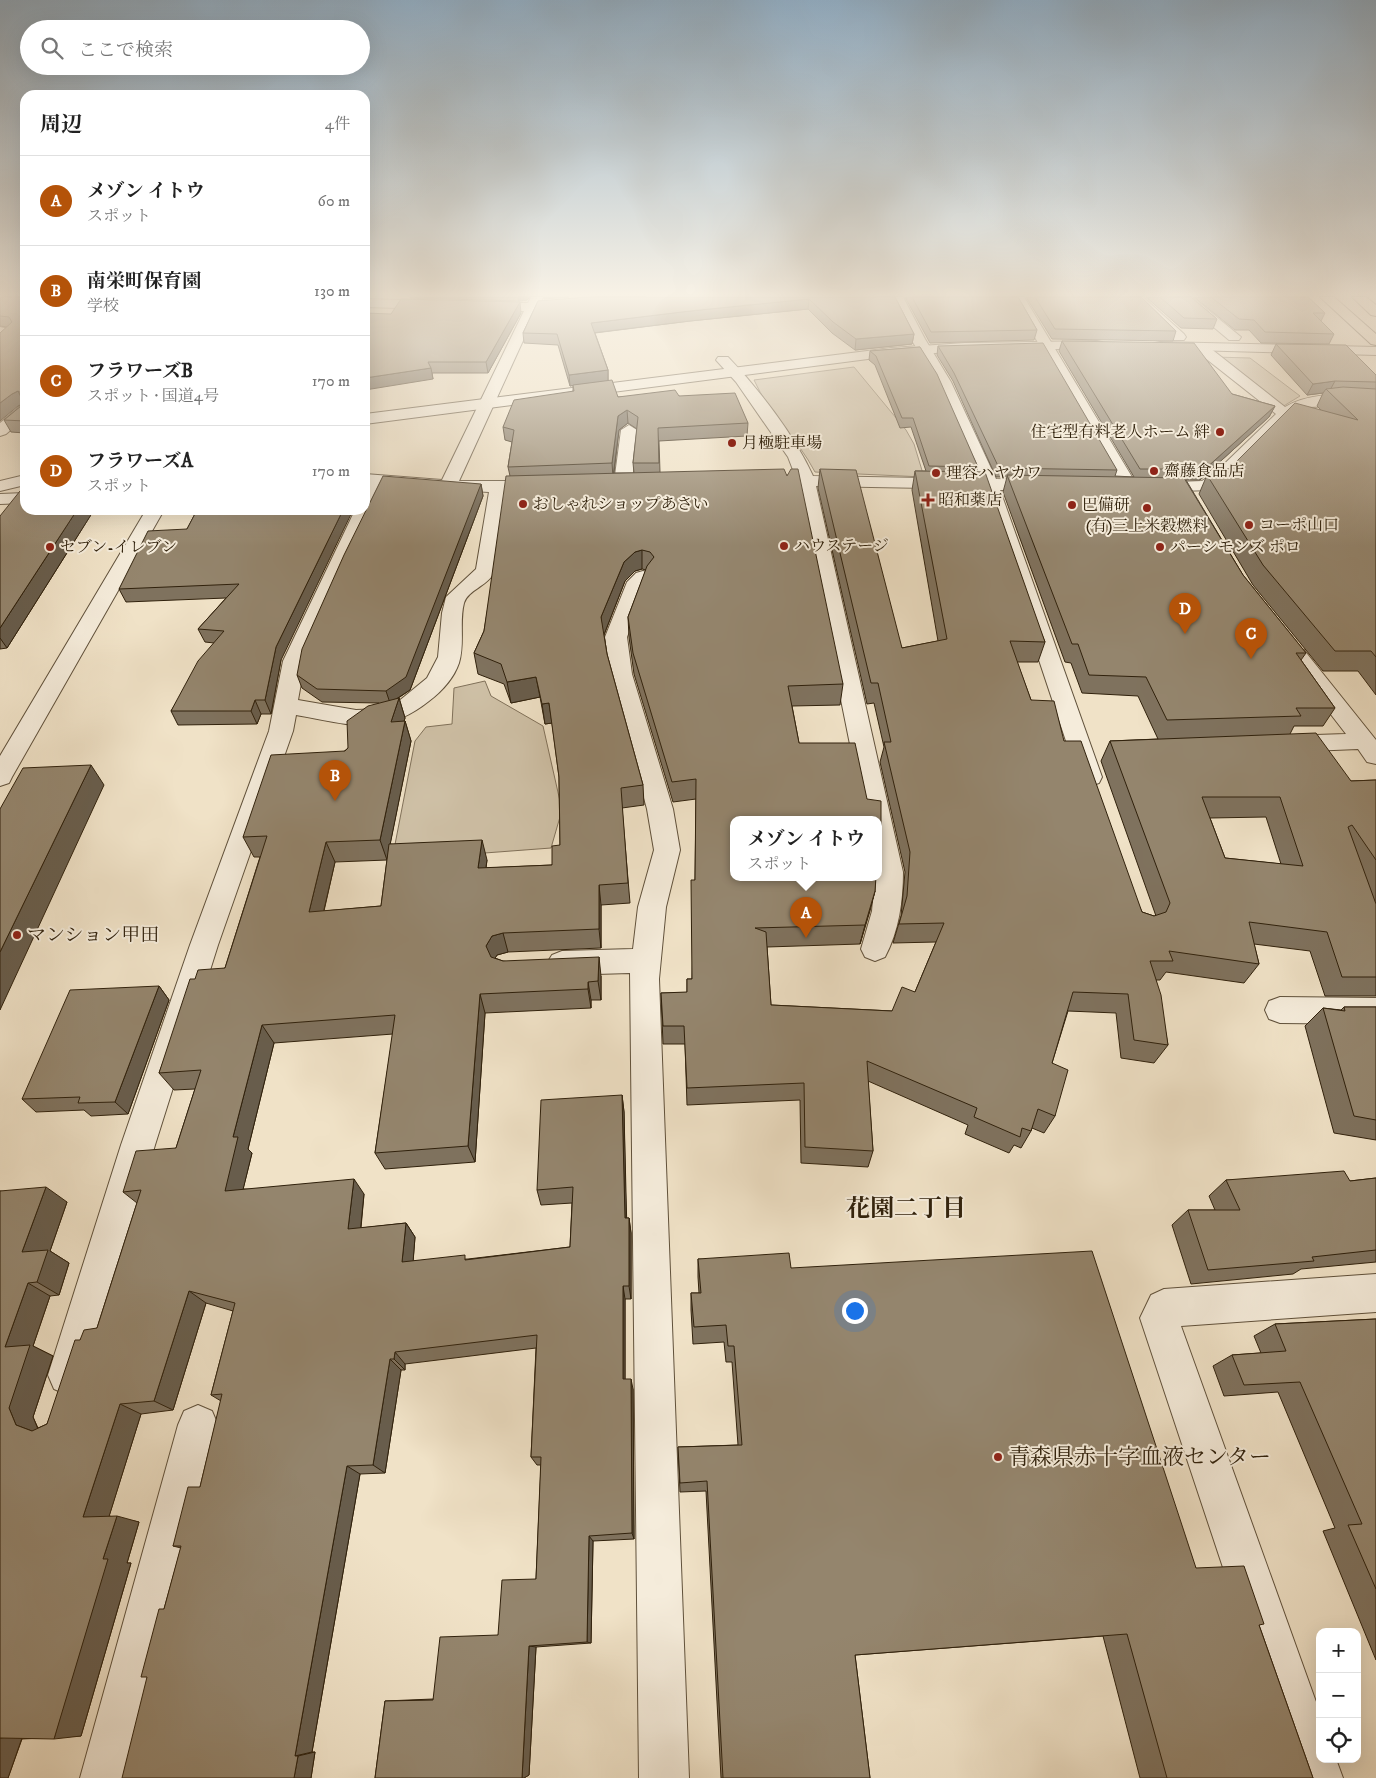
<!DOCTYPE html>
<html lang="ja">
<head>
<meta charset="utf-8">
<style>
	:root { --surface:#fff; --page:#f2f2f2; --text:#222; --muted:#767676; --line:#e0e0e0; --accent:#b45309 }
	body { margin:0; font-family:"IM FELL DW Pica","Noto Serif JP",serif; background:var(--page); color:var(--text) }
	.controls { position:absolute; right:15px; bottom:15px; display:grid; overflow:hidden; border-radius:10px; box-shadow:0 5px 20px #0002 }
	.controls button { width:45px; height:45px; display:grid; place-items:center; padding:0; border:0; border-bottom:1px solid var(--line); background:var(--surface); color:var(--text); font:25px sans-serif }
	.you { position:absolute; left:854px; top:1310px; width:18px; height:18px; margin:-12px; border:4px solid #fff; border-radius:50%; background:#1a73e8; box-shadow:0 0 0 8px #1a73e833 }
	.badge { display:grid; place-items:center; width:32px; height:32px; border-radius:50%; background:var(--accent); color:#fff; font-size:16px; font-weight:700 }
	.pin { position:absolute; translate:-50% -41px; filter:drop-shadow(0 1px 2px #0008) }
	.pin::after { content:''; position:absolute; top:26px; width:18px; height:15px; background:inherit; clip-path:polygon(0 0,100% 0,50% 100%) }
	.popup { position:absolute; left:730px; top:816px; width:152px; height:65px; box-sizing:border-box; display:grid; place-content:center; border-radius:10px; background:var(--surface); filter:drop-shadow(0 1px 4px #0005); font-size:16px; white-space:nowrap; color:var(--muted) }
	.popup b { font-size:19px; color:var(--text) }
	.popup::after { content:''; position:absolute; left:50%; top:100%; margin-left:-10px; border:10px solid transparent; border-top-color:var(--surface) }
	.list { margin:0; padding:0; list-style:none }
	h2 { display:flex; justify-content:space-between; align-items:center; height:65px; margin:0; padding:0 20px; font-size:21px }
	h2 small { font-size:16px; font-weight:400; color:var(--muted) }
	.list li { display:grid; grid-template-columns:32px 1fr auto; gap:15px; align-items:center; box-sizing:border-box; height:90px; padding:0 20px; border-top:1px solid var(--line) }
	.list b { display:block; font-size:19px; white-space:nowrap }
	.list p { margin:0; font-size:16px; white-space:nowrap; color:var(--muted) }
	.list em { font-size:16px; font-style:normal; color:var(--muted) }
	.icon { flex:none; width:28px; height:28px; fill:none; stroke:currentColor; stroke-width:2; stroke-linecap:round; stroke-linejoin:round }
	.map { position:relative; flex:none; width:1376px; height:1778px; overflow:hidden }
	.search { position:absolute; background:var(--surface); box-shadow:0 5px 20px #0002; left:20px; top:20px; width:350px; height:55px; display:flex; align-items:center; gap:12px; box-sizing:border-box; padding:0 18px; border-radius:28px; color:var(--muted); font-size:19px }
	.panel { position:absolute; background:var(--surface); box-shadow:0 5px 20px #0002; left:20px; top:90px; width:350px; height:425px; border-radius:15px }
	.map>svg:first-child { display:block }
	.green { fill:#cfc1a7; stroke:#80715a }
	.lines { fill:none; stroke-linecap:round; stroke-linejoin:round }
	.minor-casing { stroke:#60513b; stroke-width:2 }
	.tertiary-casing { stroke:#60513b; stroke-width:2 }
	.trunk-casing { stroke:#30210c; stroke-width:2 }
	.minor { fill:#f5ecdb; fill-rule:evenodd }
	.tertiary { fill:#f5ecdb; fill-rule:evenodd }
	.trunk { fill:#f0e2c7; fill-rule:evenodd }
	.wall { fill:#7f725e; stroke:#30210c; fill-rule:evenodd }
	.shaded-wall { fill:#685d4c; stroke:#30210c }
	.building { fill:#94856d; stroke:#30210c; fill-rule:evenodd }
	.poi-dot { fill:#8f2418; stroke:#f5ecdb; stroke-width:2 }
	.labels { text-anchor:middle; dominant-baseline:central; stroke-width:4; stroke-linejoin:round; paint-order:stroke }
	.far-poi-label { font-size:16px; fill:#30210c; stroke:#f5ecdb; text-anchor:start }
	.poi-label { font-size:19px; fill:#30210c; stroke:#f5ecdb; text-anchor:start }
	.near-poi-label { font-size:22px; fill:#30210c; stroke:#f5ecdb; text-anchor:start }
	.near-neighbourhood-label { font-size:24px; font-weight:bold; fill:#30210c; stroke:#f5ecdb }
</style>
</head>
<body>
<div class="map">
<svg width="1376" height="1778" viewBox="0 0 1376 1778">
	<rect width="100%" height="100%" fill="#f0e2c7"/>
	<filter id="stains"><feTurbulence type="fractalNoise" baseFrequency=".004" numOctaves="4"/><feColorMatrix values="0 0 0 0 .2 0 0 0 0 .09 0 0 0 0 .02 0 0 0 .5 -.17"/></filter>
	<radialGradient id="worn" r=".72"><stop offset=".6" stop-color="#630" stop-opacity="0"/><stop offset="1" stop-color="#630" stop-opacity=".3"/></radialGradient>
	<path class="green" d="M1214,357L1250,358L1300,396L1282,407Z
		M854,367L906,430L914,444L924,477L815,472C798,439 769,414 754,380Z
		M485,681L491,696L543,726L562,810L551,848L392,860L415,741L426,727L452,724L454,688Z"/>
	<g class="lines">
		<g class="minor-casing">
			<path id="minor" d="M531,297H543L541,302L598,297H645L639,301L537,310L459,481H542L548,482L551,486L548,490L507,492C503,517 506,551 493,574C487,586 468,590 464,603C459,622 465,643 459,663C454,678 441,692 429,701C383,738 348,724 296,715L293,731L218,945L155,1145L88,1375L82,1389L68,1395L54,1389L48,1375L121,1145L190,945L269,731L283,661L355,510H365V491L369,484H365V474L442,480L524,311H484L477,307L484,303H528ZM385,486L489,492L476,569L446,597L442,613L438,657L427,678L399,701L383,709L356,710L298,700L305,661L346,567Z
				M891,297H903L925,339L951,382L996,479L1041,480L1047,481L1050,485L1047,489L1041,490H1000L1102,777L1099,783L1090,786L1081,783L1078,777L982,489L816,486L903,872C903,901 899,931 885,957L875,961L865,957L861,949L872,911L875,877H878V819H865L798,486L756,484L753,480L756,476L795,475L788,457L736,382L716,360L718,357H728C758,388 795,436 813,476L978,479L937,382L911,339Z
				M1012,297H1024L1138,487L1135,491H1123L1120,487Z
				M1130,297H1143L1184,334L1186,337L1184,340H1174Z
				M1178,297H1192L1241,337L1239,340H1229Z
				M365,299L433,301L440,305L433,309L365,307Z
				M0,327L14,330L16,333L5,343L0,344Z
				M1200,343L1205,344L1285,407C1312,391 1346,395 1376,395V405L1307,407L1292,416L1229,479L1212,490L1146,492L1143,488L1146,484L1152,483L1202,481L1217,471L1276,414L1195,350L1193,347Z
				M25,405V418L6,434L0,436V423L19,407Z
				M629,425L637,430L632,483L629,487H617L614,483L621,430Z
				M25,493V503L0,504V494Z
				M643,571L650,573L653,577L646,585L627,637L632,674L673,809L680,850L666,907L659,979L689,1778H639L630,973L562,975L552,971L547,963L552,955L562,951L633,949L638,907L654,850L647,809L610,674L605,637L627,582L636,573Z
				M1296,648L1304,650L1376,740V764L1367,762L1358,749L1285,752L1277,750L1273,744L1277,738L1285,736L1346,734L1285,655L1288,650Z
				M1280,997L1376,998V1024L1280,1023L1269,1019L1265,1010L1269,1001Z
				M1376,1274V1312L1181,1326L1320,1713V1759H1336L1343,1778H1293L1140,1318L1151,1295L1164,1289Z
				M198,1405L212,1411L218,1425L130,1778H80L178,1425L184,1411Z"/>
		</g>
		<g class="tertiary-casing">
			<path id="tertiary" d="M1097,341L1102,342L1104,345L1102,348L965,351L891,356L365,424V414L891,348L965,343Z
				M1160,342L1376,347V355L1155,349L1153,346L1155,343Z
				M25,475V485L0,491V481Z
				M146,510H164L12,777L9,783L0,786V756Z"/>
		</g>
		<g class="trunk-casing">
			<path id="trunk" d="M1320,297H1334L1376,334V345L1371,344Z
				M1352,297H1366L1376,305V316L1371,315Z"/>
		</g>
		<use href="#minor" class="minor"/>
		<use href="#tertiary" class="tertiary"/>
		<use href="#trunk" class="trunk"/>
	</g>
	<path class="wall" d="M0,297H25V433L11,432L4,420L21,406V405L18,406L7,327L0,326Z
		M410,297H530L527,300L519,301L410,298Z
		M895,297L914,334L912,344L855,350L832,333L808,309L690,321L595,333L608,370V380L618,397L679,396L748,423L747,436L659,441L660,472L843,684L840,705L792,706L799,743L867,799L878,819L875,891L860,944L767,947L771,1005L892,1011L915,992L936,942L893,943L901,916L905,872L880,762L884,747L874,703L867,704L818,488L820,469L902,648L938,641L912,490L915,471H926L911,427L900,428L875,365L869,360L870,351L920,347L978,467L976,472L1045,642L1038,662H1017L1031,700L1064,741L1142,912L1154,916H1156L1101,761L1110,741L1158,739L1138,696L1082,693L1071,663L1065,662L1003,492L1007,477H996L953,381L937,355L938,346L1117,470L1115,476L1134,477L1059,351L1062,341L1232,394L1275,406L1269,417L1200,480H1186L1243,575L1306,653L1301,660L1335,708L1323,726H1294L1290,734L1351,781L1376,780V996H1325L1310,951L1254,944L1259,964L1244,983L1166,972L1160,980H1156L1168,1045L1154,1063L1121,1058L1116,1013L1068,1011L1052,1063L1055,1116L1044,1133L1032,1128L1031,1131L1021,1148L1014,1145L1009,1153L965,1134L968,1125L868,1081L873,1151L868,1167L801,1163L800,1100L687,1105L685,1044H663L661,993H687V979H692L695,880L696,799L673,802L634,674L629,637L628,617L646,570L642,569L635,571L625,581L604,635L607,654L643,785L644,805L622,808L630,903L601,905V948L508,952L497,955L495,958L503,961L601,976V1000H591V1008L485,1013L475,1162L385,1169L375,1153L393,1034L274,1043L248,1149L252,1153L243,1189L364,1194L361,1228L406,1223L415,1237L413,1261L468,1259L570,1247L572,1203L541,1205L537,1190L622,1095L624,1112L626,1218H629L631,1233V1299H625V1379L633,1389L634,1539L593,1541L591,1643L536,1647L529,1775L524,1778H375L385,1701L433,1699L498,1635L536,1579L541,1465H537L531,1457L536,1348L405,1364V1370H401L385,1473L360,1474L312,1752H315L311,1778L164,1609L181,1548L173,1546L200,1487L221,1401L211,1395L233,1311L206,1303L173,1410L141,1414L109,1516L139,1522L127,1563H131L81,1736L22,1739L8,1778H0V1191L67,1202L50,1251L69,1263L59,1295L50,1296L33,1346L53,1356L33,1417L38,1428L47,1424L80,1340L97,1328L137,1203L123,1192L176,1148L195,1089L174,1090L159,1073L195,979L225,968L260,857H254L243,837L348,748L379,703L322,702L302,688L297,675L481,484L483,496L410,690L397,699L399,698L405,718L404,721H405L411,741L390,844L487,860L486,868L552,865L560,845L559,777L552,723L545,724L540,697L511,703L504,684L478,674L474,653L484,631L510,476L508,467L512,442L505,440L503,427L573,391V385L570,386L558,345L524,343L523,333L538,301ZM628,423L637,429L633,463L634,473H614L619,430ZM1266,817L1281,864L1225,858L1210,818ZM387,860L381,906L324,911L335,862Z
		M905,297H1018L1037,330L1034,340L930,343Z
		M1026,297H1141L1176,331L1173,341L1052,339Z
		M1146,297H1191L1217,319L1213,329L1181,328Z
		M1194,297H1308L1325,313L1321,321L1334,334L1329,344L1261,343L1249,330H1235Z
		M521,313L488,373H432L433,379L391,314Z
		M1276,344L1376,375V695L1358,671H1323L1253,585L1199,494L1207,475L1221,473L1231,467L1321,410L1317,406L1323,393L1307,395L1271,355Z
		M25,510H94L7,648L0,649V516Z
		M197,510L281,660L271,714H261L257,724L178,725L171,711L214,643L205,642L198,629L226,598L126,602L119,589L187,529Z
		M159,986L169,1000L128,1114L91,1116L84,1110L36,1112L22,1099Z
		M1344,1007H1376V1140L1334,1133L1305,1026L1323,1008L1341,1010Z
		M1376,1178V1262L1301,1269L1293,1274L1191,1284L1172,1225L1188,1210H1215L1209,1196L1226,1180L1350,1181Z
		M698,1259L791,1268L1196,1568L1259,1625L1313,1778H1140L1103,1636L855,1655L870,1778H721L706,1491L680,1492L678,1447L738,1445L732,1362H726L724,1342L693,1344L691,1310V1293H699L698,1277Z
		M1376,1319V1660L1323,1531L1335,1528L1278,1392L1224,1396L1213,1366L1232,1355L1261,1353L1254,1336L1275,1324Z"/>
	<path class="shaded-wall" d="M518,297H530L527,300L519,301Z
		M544,297H569L544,299Z
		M809,299L808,309L690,321L592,333L591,323L690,311Z
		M520,302L521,313L488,373L486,362Z
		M914,334L912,344L855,350L856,339Z
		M431,368L433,379L365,390V378Z
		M608,370V381L570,386L569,375Z
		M1335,381L1329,392L1326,389L1323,393L1307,395L1313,384Z
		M18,391L24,403L18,406L0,421V403L12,394Z
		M1275,406L1269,417L1200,480L1205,469Z
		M627,410L628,423L619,430L613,477L612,463L618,416Z
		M481,484L483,496L410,690L390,703L386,691Z
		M77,510H94L7,648L0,638V628Z
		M343,510H353L281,660L271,714L265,700L276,647Z
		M642,550V569L635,571L625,581L603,637L601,617L624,562L635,552Z
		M536,677L540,697L511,703L507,682Z
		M399,698L405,718L398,742L391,722Z
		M255,700L261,714L257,724L251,711Z
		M549,703L552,723L545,724L542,704Z
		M405,721L411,741L387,860L380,840Z
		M91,765L104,785L0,1010V952Z
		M482,840L487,860L483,888L478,868Z
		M326,842L335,862L319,931L309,912Z
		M881,855L878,865V857Z
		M599,885L601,905V948L599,929Z
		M875,891L870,911L860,944L865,925Z
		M503,933L508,952L497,955L491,965L486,946L492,936Z
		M599,957L601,976V1000L598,981Z
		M588,982L591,1000V1008L588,989Z
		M159,986L169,1000L128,1114L115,1102Z
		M480,994L485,1013L475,1162L468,1146Z
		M262,1025L274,1043L248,1149L252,1153L239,1206L225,1191L233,1137Z
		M622,1095L624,1112L627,1233L625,1218Z
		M354,1179L364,1194L359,1244L348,1229Z
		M46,1187L67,1202L50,1251L69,1263L59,1295L37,1282L22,1252Z
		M629,1218L631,1233V1299L629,1286Z
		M406,1223L415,1237L412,1276L402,1262Z
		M28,1283L50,1296L33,1346L53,1356L33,1417L40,1434L16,1425L9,1408L5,1347Z
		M623,1286L625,1299V1390L623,1379Z
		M189,1291L206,1303L173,1410L154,1401Z
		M395,1352L405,1364V1370L394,1359Z
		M390,1359L401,1370L385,1473L373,1465Z
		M631,1379L633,1389L634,1539L632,1533Z
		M120,1404L141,1414L107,1523L83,1517Z
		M347,1466L360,1474L312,1752L295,1756Z
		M117,1516L139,1522L127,1563H131L81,1736L54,1739L103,1559Z
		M589,1536L593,1541L591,1643L587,1642Z
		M529,1646L536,1647L529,1775L524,1778H522Z
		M23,1735L8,1778H0V1738Z
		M315,1752L311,1778H294L298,1756Z"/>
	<path class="building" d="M0,297H25V421L4,420L21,406V393L18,391L12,394L0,403V333L12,322L9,317L0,316Z
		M587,297H895L914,334L856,339L833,322L809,299L690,311L591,323L608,370L569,375L557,334L523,333L538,301Z
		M912,297H1018L1037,330L931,332Z
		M1035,297H1141L1176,331L1055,329Z
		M1160,297H1191L1217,319L1184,318Z
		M1211,297H1308L1325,313H1313L1334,334L1265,332L1254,320L1239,319Z
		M401,299L520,302L486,362H428L431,368L365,378V313L391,314Z
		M1062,341L1194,343L1232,394L1275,406L1205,469H1140Z
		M1043,343L1117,470L999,468L954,373L938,346Z
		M1276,344L1346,345L1376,375V382L1335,381L1313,384Z
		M920,347L937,374L978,467L929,466L913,418H902L876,356L870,351Z
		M612,380L618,397L675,390L679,396L735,393L748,423L658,428L659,463H633L638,417L627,410L618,416L612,463L508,467L514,430L503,427L514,400L574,391L573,385Z
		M1343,387L1376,389V657L1371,651H1335L1263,565L1207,475L1221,473L1231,467L1295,403L1358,420L1326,389Z
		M784,469L787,476L791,469H798L843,684L788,686L799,743H855L867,799L881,801V855L878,857V819H734V877H876L875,891L865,925L755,928L766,932L771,1005L892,1011L902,987L915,992L944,923L899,924L907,896L910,852L884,742H891L878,683H871L820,469L856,470L902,648L947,639L915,471L985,472L1045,642L1010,641L1031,700L1054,701L1064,741H1081L1142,912L1154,916L1166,912L1170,903L1110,741L1316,733L1351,781L1376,780V860L1352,825L1348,827L1376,904V977H1342L1327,932L1249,922L1259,964L1169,951L1173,961H1150L1161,995L1168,1045L1134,1040L1128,994L1073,992L1052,1063L1068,1070L1055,1116L1038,1109L1031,1131L1022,1128L1020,1137L974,1117L977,1108L867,1061L873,1151L805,1147L804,1083L687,1088L684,1026H663L661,993L687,992V979H692L691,880H695L696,779L672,782L633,653L628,617L647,566L654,557L650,552L642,550L635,552L624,562L601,617L607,654L643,785L621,788L628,883L599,885V929L503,933L492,936L486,946L491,957L503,961L599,957L598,981L588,982V989L480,994L468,1146L375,1153L395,1015L262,1025L233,1137H238L225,1191L354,1179L348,1229L406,1223L402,1262L465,1255V1260L570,1247L573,1187L537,1190L541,1100L622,1095L625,1218H629V1286H623V1379H631L632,1533L589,1536L587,1642L529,1646L522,1778H375L385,1701L433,1700L440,1637L498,1635L502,1580L536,1579L541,1457H531L537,1335L395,1352L394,1359H390L373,1465L347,1466L295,1756H298L294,1778H122L147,1677H141L159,1609H164L181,1546H173L188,1487H200L222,1394L211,1395L235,1303L189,1291L154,1401L120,1404L83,1517L117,1516L103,1559H108L54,1739L0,1738V1191L46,1187L22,1252L48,1250L37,1282L28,1283L5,1347L30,1345L9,1408L16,1425L32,1431L47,1424L75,1340H80L84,1330L97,1328L141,1190L123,1192L136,1151L176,1148L201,1070L159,1073L190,979H195L198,970L225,968L267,836L243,837L271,755L345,751L348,748L347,721L368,706L399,698L391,722L405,721L380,840L326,842L309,912L381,906L389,844L482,840L478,868L552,865V846L560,845L559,777L549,703L542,704L536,677L507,682L501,664L474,653L484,631L506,476ZM1202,797H1280L1303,866L1225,858Z
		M1007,475L1184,478L1243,575L1306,653H1296L1335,708H1296L1301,716L1167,720L1146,677L1089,675L1078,644H1072Z
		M383,476L481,484L406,677L386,691L317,689L297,675L302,649L344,555Z
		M25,490V510H77L0,628V516L20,491Z
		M197,510H343L276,647L265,700H255L251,711H171L198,661L224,631L198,629L239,584L119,589L148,531L187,529Z
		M91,765L0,952V809L23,768Z
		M159,986L115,1102L78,1103L80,1097L22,1099L70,990Z
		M1344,1007H1376V1120L1354,1116L1323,1008L1345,1011Z
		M1344,1171L1350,1181L1376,1178V1250L1312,1257L1314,1261L1208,1270L1188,1210H1240L1226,1180Z
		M1092,1251L1196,1568L1244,1566L1264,1624L1259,1625L1313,1778H1167L1127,1634L855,1655L870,1778H723L707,1481L680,1483L678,1447L742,1445L734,1346H728L726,1325L694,1327L691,1293H701L698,1259L789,1253L791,1268Z
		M1376,1319V1589L1348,1525L1362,1524L1300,1382L1244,1385L1232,1355L1286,1351L1275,1324Z"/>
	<linearGradient id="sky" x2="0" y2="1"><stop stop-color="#91acc1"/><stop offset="0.54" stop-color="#f8f2e6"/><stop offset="1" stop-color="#f8f2e6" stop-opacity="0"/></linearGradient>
	<rect width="1376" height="546" fill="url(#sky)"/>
	<g class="poi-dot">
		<circle cx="1220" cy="432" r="5"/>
		<circle cx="732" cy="443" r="5"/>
		<circle cx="1154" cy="471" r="5"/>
		<circle cx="936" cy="473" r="5"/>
		<path d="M925.5 492.5h5v5h5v5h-5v5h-5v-5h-5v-5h5z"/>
		<circle cx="523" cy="504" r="5"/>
		<circle cx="1072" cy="505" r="5"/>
		<circle cx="1147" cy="508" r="5"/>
		<circle cx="1249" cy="525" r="5"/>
		<circle cx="784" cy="546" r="5"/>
		<circle cx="50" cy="547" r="5"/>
		<circle cx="1160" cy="547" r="5"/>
		<circle cx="17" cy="935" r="5"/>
		<circle cx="998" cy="1457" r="5"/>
	</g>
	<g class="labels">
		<g class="far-poi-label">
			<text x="1210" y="432" text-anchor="end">住宅型有料老人ホーム 絆</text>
			<text x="742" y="443">月極駐車場</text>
			<text x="1164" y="471">齋藤食品店</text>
			<text x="946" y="473">理容ハヤカワ</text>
			<text x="938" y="500">昭和薬店</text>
			<text x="533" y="504">おしゃれショップあさい</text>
			<text x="1082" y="505">巴備研</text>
			<text x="1259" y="525">コーポ山口</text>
			<text x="1147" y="526" text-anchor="middle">(有)三上米穀燃料</text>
			<text x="794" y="546">ハウステージ</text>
			<text x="60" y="547">セブン-イレブン</text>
			<text x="1170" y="547">パーシモンズ ポロ</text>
		</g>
		<g class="poi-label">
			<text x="27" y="935">マンション甲田</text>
		</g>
		<g class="near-poi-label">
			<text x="1008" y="1457">青森県赤十字血液センター</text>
		</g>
		<g class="near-neighbourhood-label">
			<text x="906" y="1209">花園二丁目</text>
		</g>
	</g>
	<rect width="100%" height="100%" filter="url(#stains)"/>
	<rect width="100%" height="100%" fill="url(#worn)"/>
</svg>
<div class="controls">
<button>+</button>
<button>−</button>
<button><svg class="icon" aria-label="locate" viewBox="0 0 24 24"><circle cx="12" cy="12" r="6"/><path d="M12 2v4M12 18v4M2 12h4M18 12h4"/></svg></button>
</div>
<div class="you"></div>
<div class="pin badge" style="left:806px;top:938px">A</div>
<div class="popup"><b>メゾン イトウ</b>スポット</div>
<div class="pin badge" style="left:335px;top:801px">B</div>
<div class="pin badge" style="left:1251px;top:659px">C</div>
<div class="pin badge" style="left:1185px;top:634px">D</div>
<div class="search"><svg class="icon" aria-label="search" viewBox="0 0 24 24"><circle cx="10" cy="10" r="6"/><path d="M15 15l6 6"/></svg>ここで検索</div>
<section class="panel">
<h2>周辺<small>4件</small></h2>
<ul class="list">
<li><span class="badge">A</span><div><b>メゾン イトウ</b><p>スポット</p></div><em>60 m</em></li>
<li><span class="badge">B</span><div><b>南栄町保育園</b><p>学校</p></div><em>130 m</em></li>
<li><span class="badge">C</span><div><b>フラワーズB</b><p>スポット · 国道4号</p></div><em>170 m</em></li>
<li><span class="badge">D</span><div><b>フラワーズA</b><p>スポット</p></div><em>170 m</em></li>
</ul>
</section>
</div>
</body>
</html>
